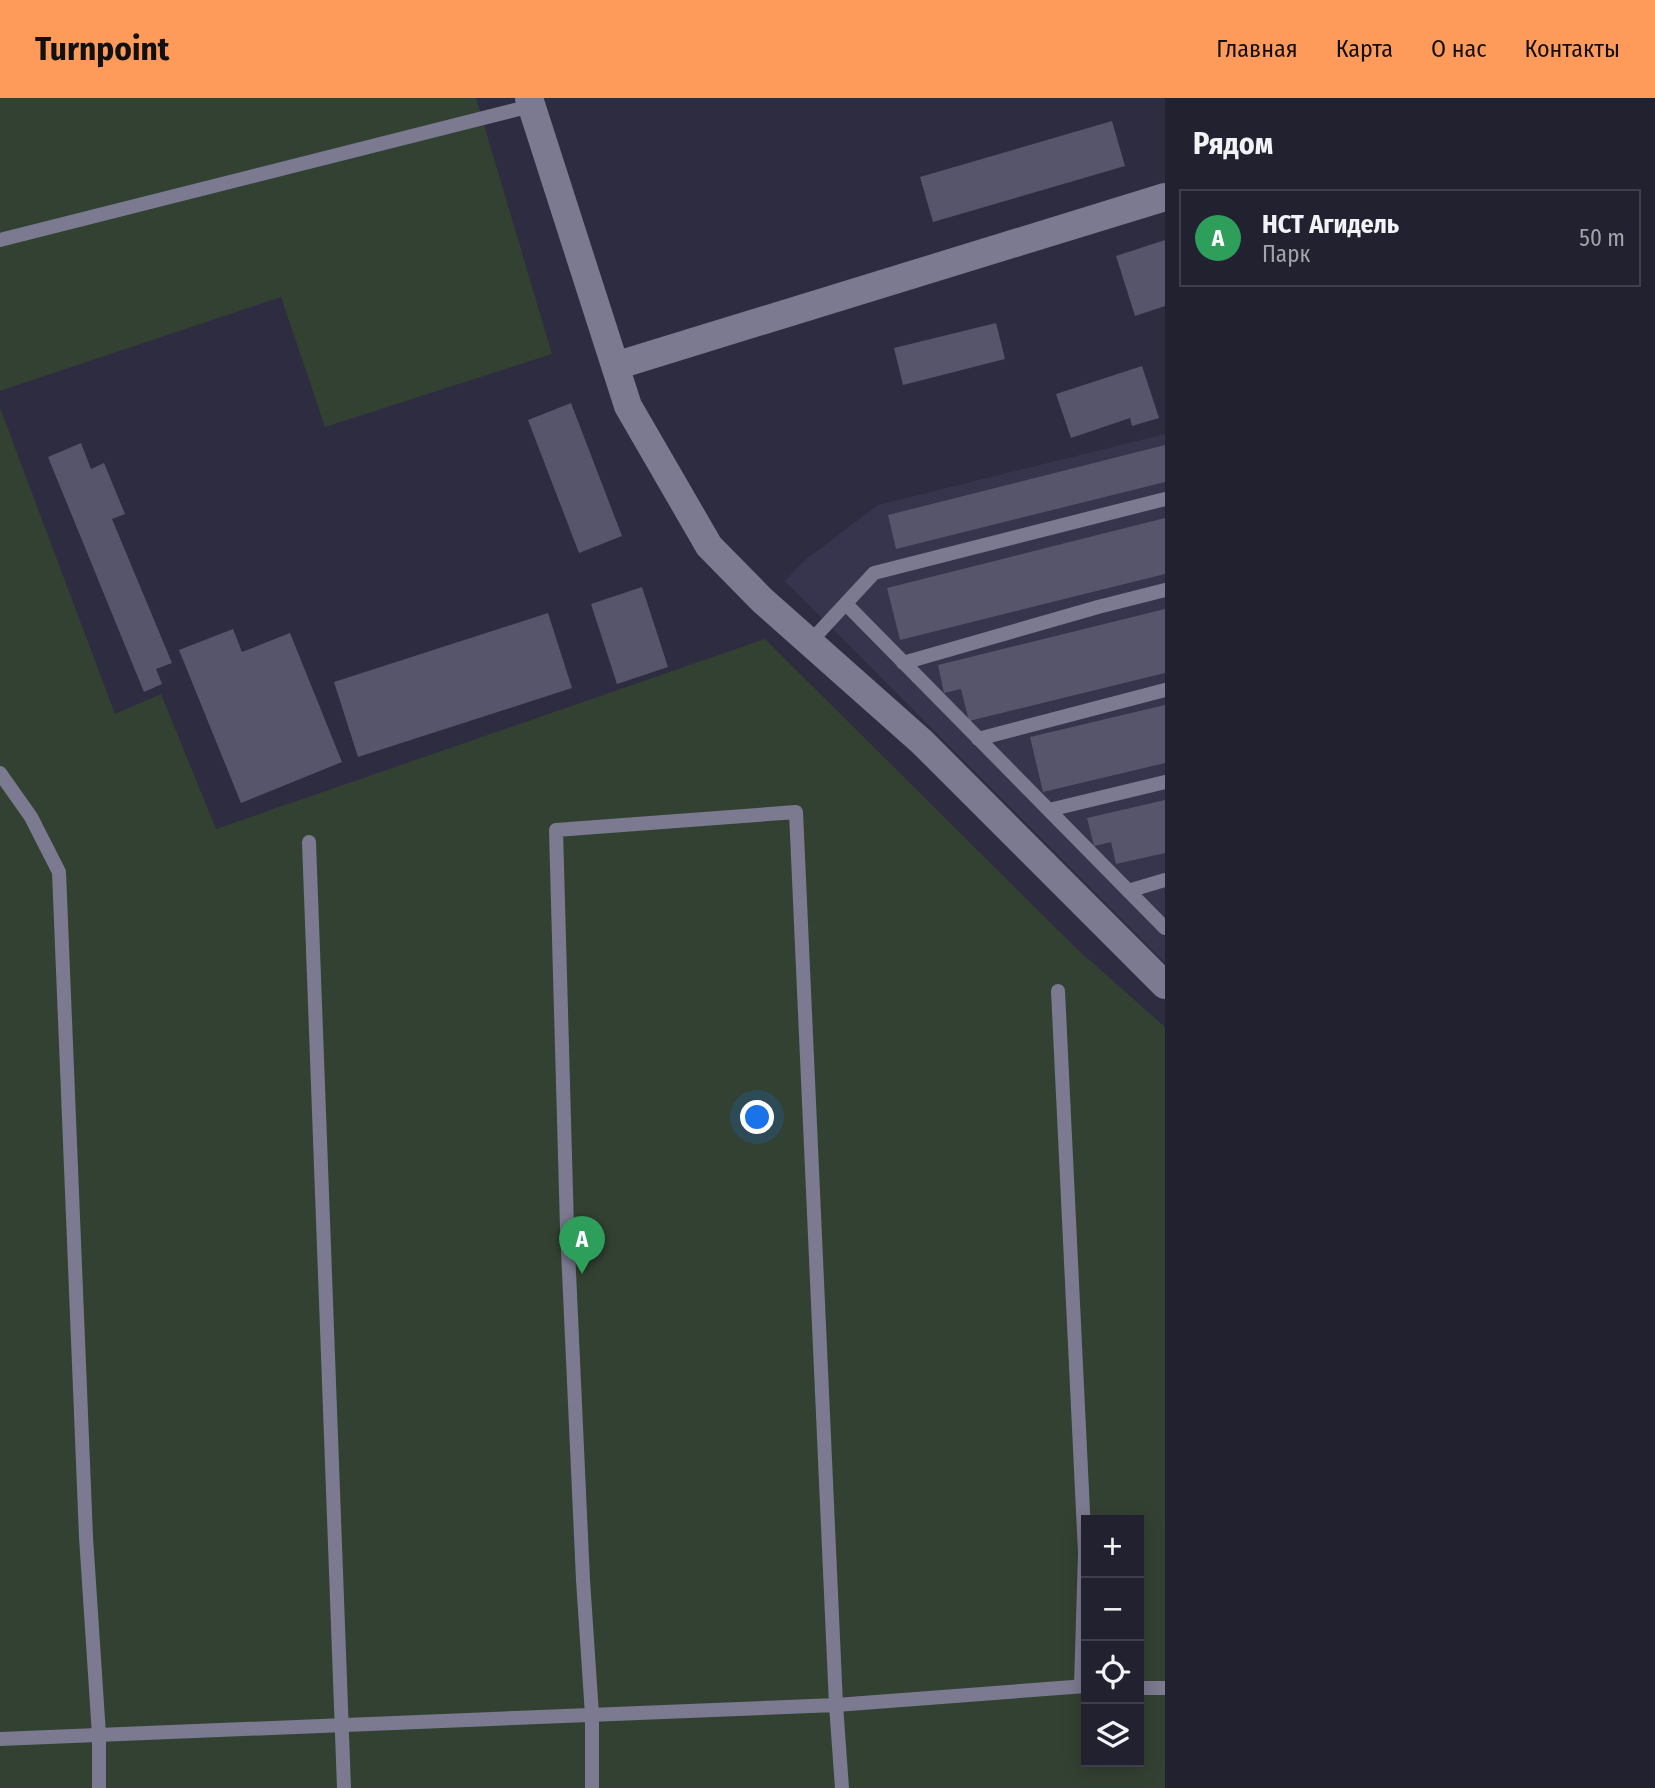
<!DOCTYPE html>
<html lang="ru">
<head>
<meta charset="utf-8">
<style>
	:root { --surface:#222130; --page:#2a2938; --text:#f1f3f6; --muted:#a2a3ab; --line:#3f3e4c; --accent:#ff9b5a }
	body { margin:0; font-family:"Fira Sans Condensed",sans-serif; background:var(--page); color:var(--text) }
	.controls { position:absolute; right:21px; bottom:21px; display:grid; overflow:hidden; border-radius:0px; box-shadow:0 4px 18px #0003 }
	.controls button { width:63px; height:63px; display:grid; place-items:center; padding:0; border:0; border-bottom:2px solid var(--line); background:var(--surface); color:var(--text); font:35px sans-serif }
	.you { position:absolute; left:758px; top:1020px; width:24px; height:24px; margin:-18px; border:5px solid #fff; border-radius:50%; background:#1a73e8; box-shadow:0 0 0 10px #1a73e833 }
	.badge { display:grid; place-items:center; width:46px; height:46px; border-radius:50%; background:var(--accent); color:#fff; font-size:23px; font-weight:700 }
	.pin { position:absolute; translate:-50% -58px; filter:drop-shadow(0 2px 4px #0008) }
	.pin::after { content:''; position:absolute; top:37px; width:24px; height:21px; background:inherit; clip-path:polygon(0 0,100% 0,50% 100%) }
	.list { margin:0; padding:0; list-style:none }
	h2 { display:flex; justify-content:space-between; align-items:center; height:91px; margin:0; padding:0 28px; font-size:30px }
	h2 small { font-size:23px; font-weight:400; color:var(--muted) }
	.list li { display:grid; grid-template-columns:46px 1fr auto; gap:21px; align-items:center; box-sizing:border-box; height:98px; margin:0 14px 14px; padding:0 14px; border:2px solid var(--line); border-radius:0px }
	.list b { display:block; font-size:26px; white-space:nowrap }
	.list p { margin:0; font-size:23px; white-space:nowrap; color:var(--muted) }
	.list em { font-size:23px; font-style:normal; color:var(--muted) }
	.icon { flex:none; width:38px; height:38px; fill:none; stroke:currentColor; stroke-width:2; stroke-linecap:round; stroke-linejoin:round }
	.map { position:relative; flex:none; width:1165px; height:1690px; overflow:hidden }
	header { display:flex; align-items:center; gap:42px; box-sizing:border-box; height:98px; padding:0 35px; background:var(--accent); color:#111 }
	header strong { font-size:33px }
	nav { display:flex; gap:38px; margin-inline-start:auto; font-size:24px }
	main { display:flex }
	aside { flex:1; background:var(--surface) }
	.map>svg:first-child { display:block }
	.built { fill:#37344e }
	.green { fill:#334132; fill-rule:evenodd }
	.building { fill:#56556b }
	.lines { fill:none; stroke-linecap:round; stroke-linejoin:round }
	.service { stroke:#7b7a90; stroke-width:14 }
	.minor { stroke:#7b7a90; stroke-width:28 }
</style>
</head>
<body>
<header>
<strong>Turnpoint</strong>
<nav><a>Главная</a><a>Карта</a><a>О нас</a><a>Контакты</a></nav>
</header>
<main>
<div class="map">
<svg width="1165" height="1690" viewBox="0 0 1165 1690">
	<rect width="100%" height="100%" fill="#2e2c40"/>
	<path class="built" d="M1165,336V865L785,483L805,462L878,407Z"/>
	<path class="green" d="M0,0H476L552,256L325,329L281,199L0,293Z
		M0,310L115,616L161,596L216,731L765,541L1077,851L1165,929V1690H0ZM1086,1422H1139V1664H1086Z"/>
	<path class="building" d="M1112,23L1125,68L933,124L920,79Z
		M1165,142V208L1135,218L1116,158Z
		M996,225L1005,261L903,287L894,250Z
		M1142,268L1159,320L1132,328L1130,320L1071,340L1056,296Z
		M571,305L622,438L579,455L528,322Z
		M81,345L91,371L104,365L125,416L112,421L172,565L156,571L162,586L144,594L48,359Z
		M1165,347V384L896,451L888,417Z
		M1165,420V476L900,542L887,490Z
		M642,489L668,569L617,586L591,506Z
		M1165,511V575L969,623L961,591L944,595L938,567Z
		M548,515L572,590L358,659L334,584Z
		M233,531L242,554L290,535L342,664L241,705L179,552Z
		M1165,607V665L1043,694L1030,639Z
		M1165,702V755L1116,766L1111,744L1094,748L1087,720Z"/>
	<g class="lines">
		<path class="service" d="M0,142L531,8
			M846,506L1165,830
			M810,544L874,475L1165,401
			M903,565L1098,509L1165,492
			M978,641L1165,592
			M0,675L31,719L59,774L86,1439L99,1637V1690
			M1049,712L1165,684
			M309,744L344,1690
			M1128,793L1165,782
			M1058,893L1085,1455L1081,1588
			M1139,1590H1165
			M0,1641L836,1607L1086,1588
			M592,1690V1617L583,1482L567,1130L556,732L796,714L836,1607L842,1690"/>
		<path class="minor" d="M529,0L628,308L709,448L762,502L922,644L1165,887
			M615,268L1165,99"/>
	</g>
</svg>
<div class="controls">
<button>+</button>
<button>−</button>
<button><svg class="icon" aria-label="locate" viewBox="0 0 24 24"><circle cx="12" cy="12" r="6"/><path d="M12 2v4M12 18v4M2 12h4M18 12h4"/></svg></button>
<button><svg class="icon" aria-label="layers" viewBox="0 0 24 24"><path d="M12 4l9 5-9 5-9-5zM3 14l9 5 9-5"/></svg></button>
</div>
<div class="you"></div>
<div class="pin badge" style="left:582px;top:1176px;background:#2e9e5b">A</div>
</div>
<aside>
<h2>Рядом<small></small></h2>
<ul class="list">
<li><span class="badge" style="background:#2e9e5b">A</span><div><b>НСТ Агидель</b><p>Парк</p></div><em>50 m</em></li>
</ul>
</aside>
</main>
</body>
</html>
